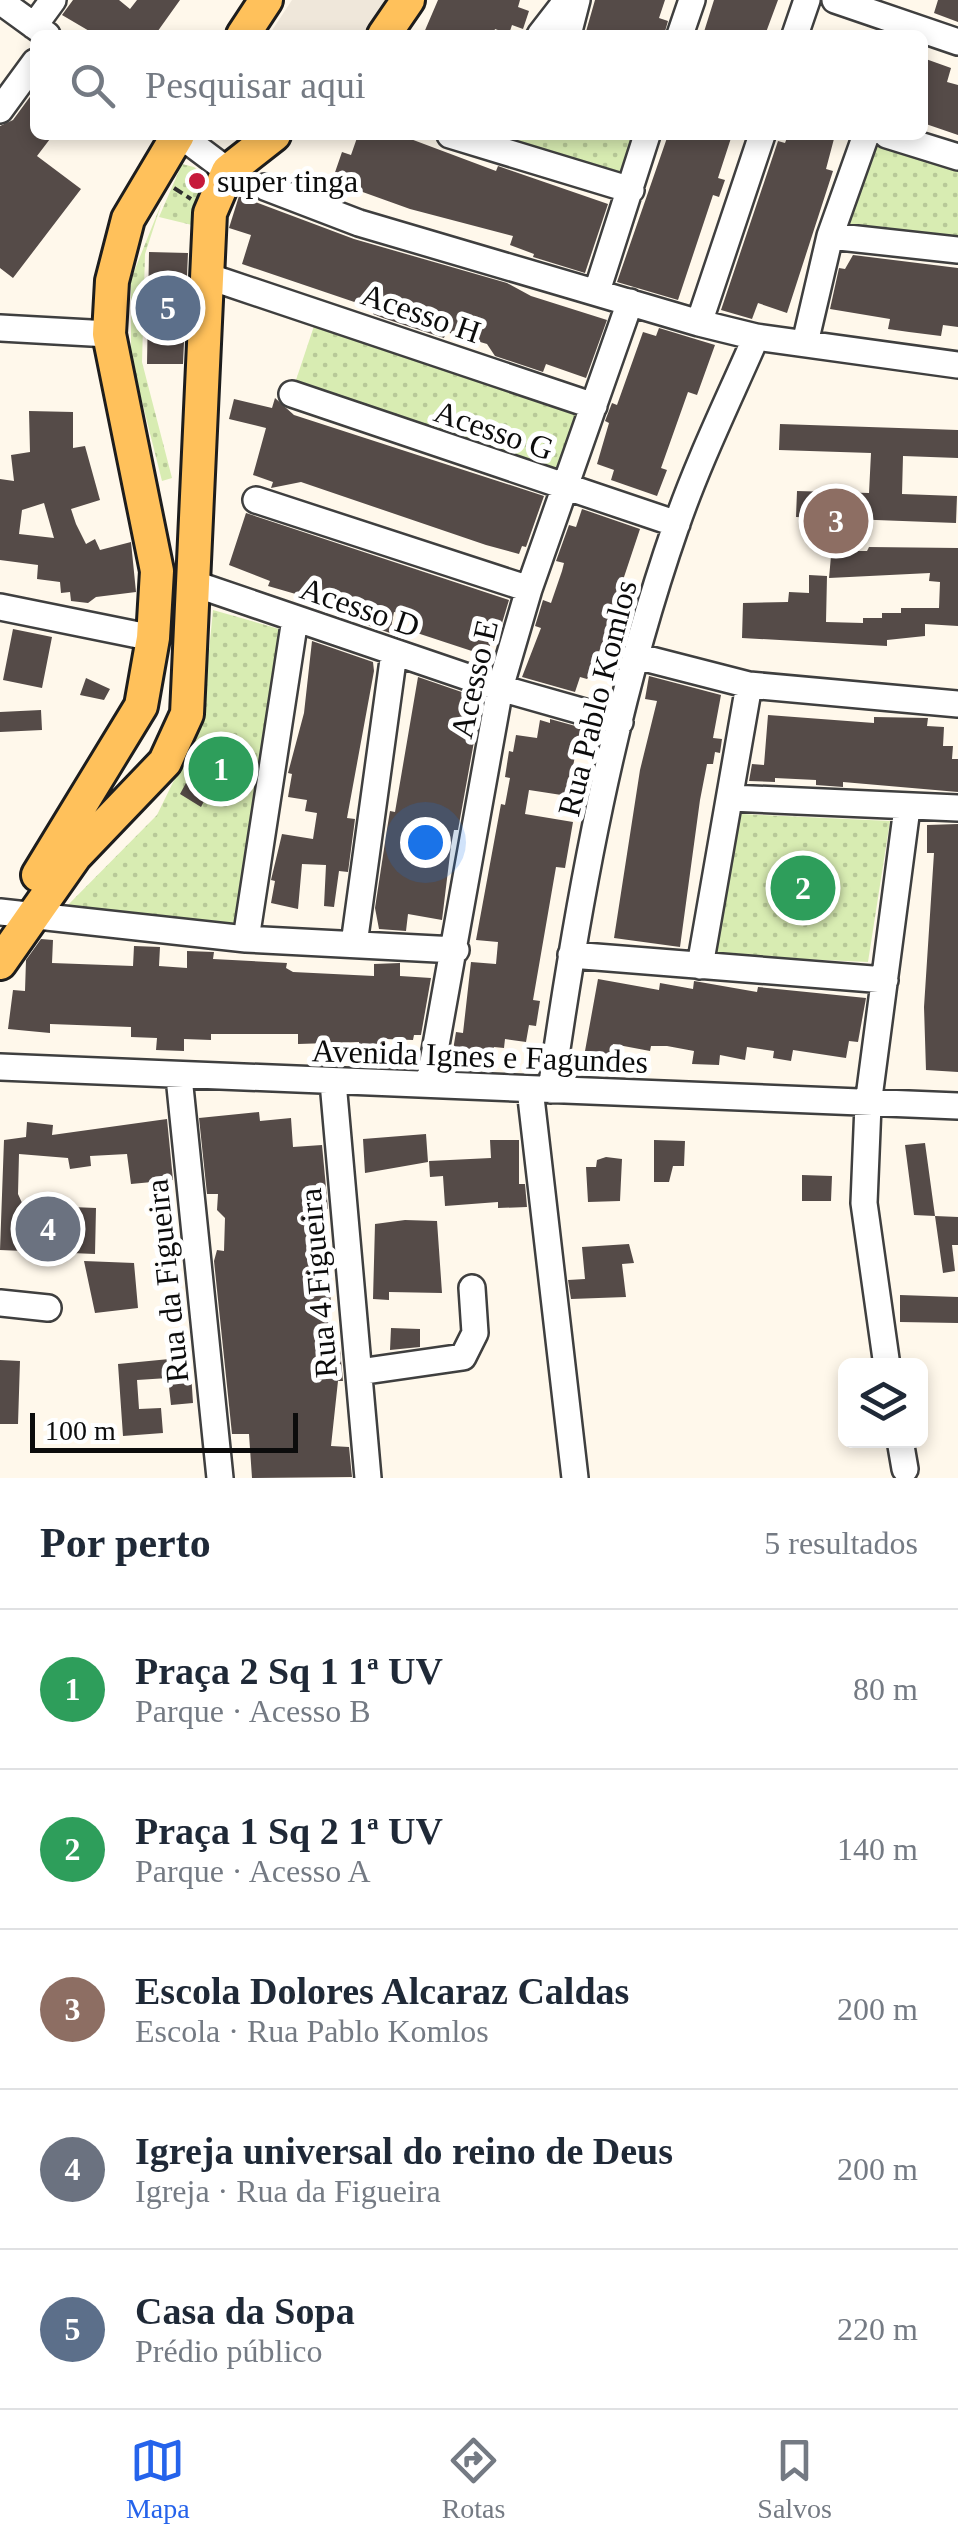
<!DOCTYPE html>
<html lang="pt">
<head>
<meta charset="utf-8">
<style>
	:root { --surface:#fff; --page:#f6f6f7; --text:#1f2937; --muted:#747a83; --line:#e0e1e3; --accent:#2563eb }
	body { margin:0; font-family:Georgia,serif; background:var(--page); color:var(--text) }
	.controls { position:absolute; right:30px; bottom:30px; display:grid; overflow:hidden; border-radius:15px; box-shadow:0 5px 15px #0003 }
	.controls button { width:90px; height:90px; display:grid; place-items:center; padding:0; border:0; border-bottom:2px solid var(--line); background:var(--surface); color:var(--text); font:50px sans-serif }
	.scale { position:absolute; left:30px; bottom:25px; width:268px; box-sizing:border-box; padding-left:10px; border:5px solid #0c0c0c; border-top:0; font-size:28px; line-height:35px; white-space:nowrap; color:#0c0c0c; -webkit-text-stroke:8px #fff; paint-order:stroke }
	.you { position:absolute; left:425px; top:842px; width:35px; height:35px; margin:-25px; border:8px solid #fff; border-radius:50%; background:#1a73e8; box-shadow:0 0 0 15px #1a73e833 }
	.badge { display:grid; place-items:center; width:65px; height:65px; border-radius:50%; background:var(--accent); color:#fff; font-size:32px; font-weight:700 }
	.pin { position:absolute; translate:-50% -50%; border:5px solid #fff; box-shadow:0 2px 10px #0006 }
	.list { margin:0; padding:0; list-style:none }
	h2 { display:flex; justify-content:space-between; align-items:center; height:130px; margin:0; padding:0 40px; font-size:42px }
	h2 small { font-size:32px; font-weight:400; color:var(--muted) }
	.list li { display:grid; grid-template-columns:65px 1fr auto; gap:30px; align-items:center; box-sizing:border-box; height:160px; padding:0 40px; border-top:2px solid var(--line) }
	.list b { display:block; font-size:38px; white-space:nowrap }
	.list p { margin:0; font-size:32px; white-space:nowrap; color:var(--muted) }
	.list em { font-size:32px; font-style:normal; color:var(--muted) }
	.icon { flex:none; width:55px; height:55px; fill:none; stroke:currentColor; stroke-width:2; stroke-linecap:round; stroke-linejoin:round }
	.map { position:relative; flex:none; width:958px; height:1478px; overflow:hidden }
	.search { position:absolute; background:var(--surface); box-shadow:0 5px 15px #0003; left:30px; right:30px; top:30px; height:110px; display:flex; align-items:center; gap:25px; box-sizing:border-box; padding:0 35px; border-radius:15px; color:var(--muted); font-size:38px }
	.sheet { height:930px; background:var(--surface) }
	nav { display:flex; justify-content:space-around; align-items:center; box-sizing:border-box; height:140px; border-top:2px solid var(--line); background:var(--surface); font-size:28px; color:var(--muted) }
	nav a { display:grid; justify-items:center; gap:5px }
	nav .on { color:var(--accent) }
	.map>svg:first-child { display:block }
	.green { fill:url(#green-dots) }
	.plaza { fill:#efe7da }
	.building { fill:#554b48; fill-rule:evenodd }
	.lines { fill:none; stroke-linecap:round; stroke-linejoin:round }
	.minor-casing { stroke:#3f3f3f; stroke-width:30 }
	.major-casing { stroke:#1d1d1d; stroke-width:38 }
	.path { stroke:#2e2e2e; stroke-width:4; stroke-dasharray:10 5; stroke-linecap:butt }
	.minor { stroke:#fff; stroke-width:25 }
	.major { stroke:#ffc15b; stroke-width:32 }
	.poi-dot { fill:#c61a3a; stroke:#fff; stroke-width:4 }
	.labels { text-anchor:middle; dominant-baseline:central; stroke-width:10; stroke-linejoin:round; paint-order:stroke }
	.poi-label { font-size:32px; fill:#0c0c0c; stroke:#fff; text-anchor:start }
	.street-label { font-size:32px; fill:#0c0c0c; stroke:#fff }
</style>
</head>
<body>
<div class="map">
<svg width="958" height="1478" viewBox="0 0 958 1478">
	<defs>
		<pattern id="green-dots" width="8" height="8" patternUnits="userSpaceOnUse" patternTransform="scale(2.5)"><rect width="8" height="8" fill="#d8ecb2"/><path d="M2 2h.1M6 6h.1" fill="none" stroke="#b8c998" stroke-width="1.8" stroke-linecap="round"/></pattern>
	</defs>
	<rect width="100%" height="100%" fill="#fff8eb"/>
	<path class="green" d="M485,135H637L624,177Z
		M874,142L958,169V241L845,226Z
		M182,164L194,167L209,180L192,225L159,217Z
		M162,202L145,254L142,362L172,478L162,481L131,358V279Z
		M314,326L582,415L561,475L294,386Z
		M213,610L286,631L234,925L62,911L157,815L202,723Z
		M740,814L890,821L868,962L712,955Z"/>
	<path class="plaza" d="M292,0H388L362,35H269Z"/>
	<path class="building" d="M73,0H119L130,9L137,0H180L155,35H96L62,15Z
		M438,0H520L518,7L529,11L523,29L512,25L509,34L495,29L493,35H423Z
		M595,0H665L659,18L668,21L664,35H585Z
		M714,0H778L765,35H703Z
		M938,0H958V22L934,13Z
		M923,58L951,68L947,82L958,85V135L923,123Z
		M35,90V135H53L37,156L81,189L13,278L0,268V126L13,120Z
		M358,135H400L496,171L498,166L608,204L585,273L533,257L534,254L510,245L513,236L410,209L332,181L342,152L351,155Z
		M668,135L684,139L685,135H732L718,178L725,180L719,197L713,195L678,300L617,282Z
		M788,135H835L826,169L833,171L787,313L758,303L752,319L721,310L778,141L785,143Z
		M239,196L354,239L507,283L531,296L607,320L586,378L546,364L543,372L495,356L487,344L446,332L444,338L383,318L373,314L375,309L242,264L251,235L229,228Z
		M149,252L188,253L183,364H147Z
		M853,255L958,268V327L943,325L941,336L909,332L888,329L890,319L830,309L839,268L845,269Z
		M659,328L715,345L697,395L688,392L661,468L667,470L657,496L611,480L614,470L597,464L609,423L605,421L612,403L617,405L643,332L656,336Z
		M275,398L294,415L544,496L526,547L522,546L519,554L486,545L301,482L271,488L273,482L253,475L266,428L229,419L234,399L272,408Z
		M29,411L73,412V448L85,446L100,500L71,509L76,524L86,544L95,539L100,550L131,542L136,592L96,597L88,603L71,601L70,592L61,593L60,582L37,579L38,565L0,560V479L14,481L11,455L30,452ZM44,503L54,538L19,534L22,510Z
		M780,424L958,430V458L903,456L902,494L957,496L956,523L796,517L797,491L869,493L871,453L779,450Z
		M582,509L640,529L612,613L622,616L610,652L600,649L592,673L587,679L580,677L575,692L522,677L541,628L535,626L543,600L551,603L562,571L564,563L556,561L569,525L576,527Z
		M246,513L509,600L496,643L491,642L487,656L414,632L417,616L394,612L390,633L361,623L344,608L268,586L270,581L229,565Z
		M869,547L958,548V626L925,624V636L887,640V646L742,638L743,603L788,602L789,592L809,593V575L827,576L826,622L863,623V618H882V613H901V608H939L940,582L929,581L930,573L829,578L831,556H848V551H867Z
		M13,629L52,637L42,688L3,680Z
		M312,641L373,662L374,671L347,818L355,819L348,872L339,871L334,907L324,906L326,865L302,864L298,909L271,903L275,881L271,880L282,834L313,839L317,813L305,811L307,800L288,797L292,774L288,773L304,713Z
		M649,676L721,695L713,738L722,739L720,753L715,752L713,764H707L700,800L680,947L614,938L640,770L657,701L645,699Z
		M418,677L482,699L480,709L474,708L469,735L475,736L458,830H454L451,846L442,920L408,914L406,931L379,929L375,908L387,829L390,811L395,812Z
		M86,678L110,689L104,700L80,695Z
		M41,710L42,730L0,732V712Z
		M768,715L874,723V717L928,718L927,726L944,727L943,746H953L952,759H958V792L843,782V787L816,785V780L775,778V782L749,781L752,764L764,765Z
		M550,719L590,730L588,740L578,738L568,796L529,790L525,814L573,822L565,868L556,867L533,1000L540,1001L536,1026L529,1025L526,1042L505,1039L504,1048L494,1047L492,1054L453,1050L456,1032L463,1033L471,962L496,964L498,942L476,940L501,804L505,805L510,778L505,777L509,751L513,752L516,735L537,738L540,720L550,723Z
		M206,746L227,758L201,807L180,794Z
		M958,824V1072L926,1070L924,1007L934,853H927V825Z
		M41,939L53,940L52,963L133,966L134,946L160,947L159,966L187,968V951L214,952L213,959L287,963L286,968L293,972L374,976V964L400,963V976L431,978L421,1035H414L413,1040L385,1039V1047L359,1046V1042L298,1044V1034H211V1040L184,1039V1051L156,1050L157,1038L131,1037V1027L50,1024V1033L8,1029L13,990L25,991L26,960Z
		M598,979L659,990L660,983L693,989L694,981L757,992L758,987L866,998L858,1042L849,1041L846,1058L793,1050L791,1061L773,1058L774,1051L747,1047L745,1060L720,1055L719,1065L692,1064L694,1051L667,1046H651L650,1051L613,1044L611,1055L585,1051Z
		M259,1112L260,1121L291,1118L293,1147L322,1145L328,1209L323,1208L321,1254H332L329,1350H340L343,1381H338L331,1446L349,1447L352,1477L252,1478L249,1434H232L214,1261L217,1250L224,1251L225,1218L217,1210L218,1194H207L199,1118Z
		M167,1119L173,1180L131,1184L127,1154L90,1156L91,1166L70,1169L68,1158L19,1154L18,1194L23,1205L96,1208L95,1254L0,1250L4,1140L26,1137L27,1122L53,1125L52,1135Z
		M426,1134L428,1162L365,1173L363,1139Z
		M490,1140H519V1184H525L527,1207L498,1208V1202L445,1206L443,1176L430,1177L429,1161L491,1158Z
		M654,1140L685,1141L684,1166H673L669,1182H654Z
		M925,1143L935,1216L914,1215L905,1145Z
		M606,1157L622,1159L620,1201L588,1202L586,1167H596L597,1160Z
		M802,1175L832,1176L831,1201H802Z
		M935,1216L958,1217V1245H952L955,1271L943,1273Z
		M405,1220L437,1221L442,1293L389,1292V1300L373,1299L375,1224Z
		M629,1244L634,1263L622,1264L626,1297L571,1299L568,1280L585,1279L582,1247Z
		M84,1261L134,1263L138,1308L95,1313Z
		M900,1295L958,1297V1323L900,1322Z
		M391,1328L420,1329V1347L390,1350Z
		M190,1357L193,1403L171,1405L168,1378L137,1380L139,1409L161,1408L163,1433L123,1436L118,1364Z
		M0,1360L20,1361L18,1424H0Z"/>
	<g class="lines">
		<g class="minor-casing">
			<path id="minor" d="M835,0L958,42
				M0,1L47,35
				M34,26L53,0
				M540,35L567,0
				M568,35L577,0
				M680,35L692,0
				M795,35L807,0
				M0,110L35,62
				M180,135L228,171
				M450,135L631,190
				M887,135L958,157
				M265,187L359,223L699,323L756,337L958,365
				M830,236L958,250
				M207,276L594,406
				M597,291L647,135
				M699,323L762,135
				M0,328L109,334
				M805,343L830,236L866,135
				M292,394L677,524
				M256,500L529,589
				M195,584L500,688L620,722
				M0,607L153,638
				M636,656L749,685L958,704
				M731,798L958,808
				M0,912L246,939L456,950
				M246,939L295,619
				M354,944L394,653
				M571,955L885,980
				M700,966L749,685
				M0,1067L958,1106
				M179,1077L220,1478
				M333,1082L368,1478
				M429,1084L500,688L529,589L630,302
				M530,1089L575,1478
				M551,1090C578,900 613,707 676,526C698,462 729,399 756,337
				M0,1303L48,1308
				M887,1366L864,1203L868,1105L907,808
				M359,1372L463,1357L475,1333L472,1288
				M900,1440L905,1469"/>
		</g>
		<g class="major-casing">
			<path id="major" d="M243,35L266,0
				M384,35L408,0
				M38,875L141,706L153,638L157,571L109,334L112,281L128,219L178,135
				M0,963L75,856L165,762L187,714L210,213L228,171L274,135"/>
		</g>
		<path class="path" d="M174,188L191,199"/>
		<use href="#minor" class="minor"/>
		<use href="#major" class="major"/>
	</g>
	<circle class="poi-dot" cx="197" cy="181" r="10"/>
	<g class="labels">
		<g class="poi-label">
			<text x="217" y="181">super tinga</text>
		</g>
		<g class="street-label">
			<text transform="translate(421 313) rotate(19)">Acesso H</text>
			<text transform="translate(494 430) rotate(19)">Acesso G</text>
			<text transform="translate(360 607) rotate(19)">Acesso D</text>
			<text transform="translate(474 679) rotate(-77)">Acesso E</text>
			<text transform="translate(597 698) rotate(-76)">Rua Pablo Komlos</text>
			<text transform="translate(480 1056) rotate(2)">Avenida Ignes e Fagundes</text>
			<text transform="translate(167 1281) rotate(-96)">Rua da Figueira</text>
			<text transform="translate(318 1283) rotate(-95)">Rua 4 Figueira</text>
		</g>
	</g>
</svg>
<div class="controls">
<button><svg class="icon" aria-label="layers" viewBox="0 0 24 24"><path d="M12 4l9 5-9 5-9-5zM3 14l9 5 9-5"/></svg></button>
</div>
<div class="scale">100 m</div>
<div class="you"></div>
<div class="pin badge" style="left:221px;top:769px;background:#2e9e5b">1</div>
<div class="pin badge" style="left:803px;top:888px;background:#2e9e5b">2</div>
<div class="pin badge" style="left:836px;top:521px;background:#8d6e63">3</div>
<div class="pin badge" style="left:48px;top:1229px;background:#6b7280">4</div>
<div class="pin badge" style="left:168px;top:308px;background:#5c6f8a">5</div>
<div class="search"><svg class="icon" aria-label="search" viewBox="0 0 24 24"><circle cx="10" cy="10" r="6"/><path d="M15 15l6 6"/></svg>Pesquisar aqui</div>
</div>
<section class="sheet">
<h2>Por perto<small>5 resultados</small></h2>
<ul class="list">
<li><span class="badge" style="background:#2e9e5b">1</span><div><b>Praça 2 Sq 1 1ª UV</b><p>Parque · Acesso B</p></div><em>80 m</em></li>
<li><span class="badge" style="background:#2e9e5b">2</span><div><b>Praça 1 Sq 2 1ª UV</b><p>Parque · Acesso A</p></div><em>140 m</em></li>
<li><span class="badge" style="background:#8d6e63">3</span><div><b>Escola Dolores Alcaraz Caldas</b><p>Escola · Rua Pablo Komlos</p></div><em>200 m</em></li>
<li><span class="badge" style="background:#6b7280">4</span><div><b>Igreja universal do reino de Deus</b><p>Igreja · Rua da Figueira</p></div><em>200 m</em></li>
<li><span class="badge" style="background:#5c6f8a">5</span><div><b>Casa da Sopa</b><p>Prédio público</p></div><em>220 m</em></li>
</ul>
</section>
<nav>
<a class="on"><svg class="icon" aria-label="map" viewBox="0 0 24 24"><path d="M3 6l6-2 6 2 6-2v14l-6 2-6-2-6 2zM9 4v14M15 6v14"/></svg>Mapa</a>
<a><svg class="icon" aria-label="directions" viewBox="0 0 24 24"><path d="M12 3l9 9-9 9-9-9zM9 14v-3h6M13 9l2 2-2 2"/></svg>Rotas</a>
<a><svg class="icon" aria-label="saved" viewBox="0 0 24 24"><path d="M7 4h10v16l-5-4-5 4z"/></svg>Salvos</a>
</nav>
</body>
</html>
